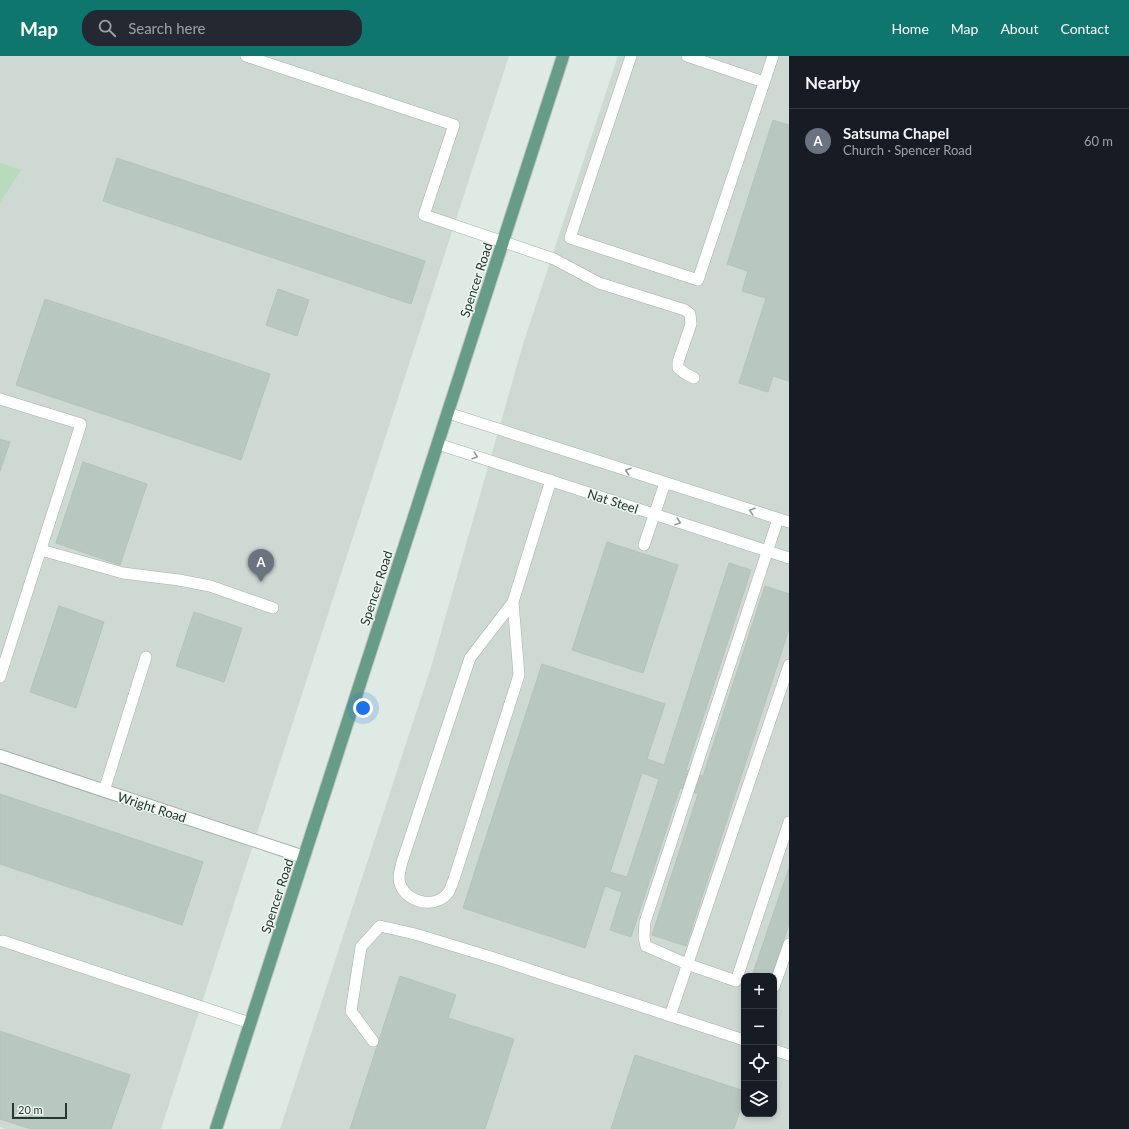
<!DOCTYPE html>
<html lang="en">
<head>
<meta charset="utf-8">
<style>
	:root { --surface:#171b24; --page:#242831; --text:#f1f3f6; --muted:#9ea1a6; --line:#363941; --accent:#0f766e }
	body { margin:0; font-family:Lato,sans-serif; background:var(--page); color:var(--text) }
	.controls { position:absolute; right:12px; bottom:12px; display:grid; overflow:hidden; border-radius:8px; box-shadow:0 2px 6px #0003 }
	.controls button { width:36px; height:36px; display:grid; place-items:center; padding:0; border:0; border-bottom:1px solid var(--line); background:var(--surface); color:var(--text); font:20px sans-serif }
	.scale { position:absolute; left:12px; bottom:10px; width:55px; box-sizing:border-box; padding-left:4px; border:2px solid #223930; border-top:0; font-size:11px; line-height:14px; white-space:nowrap; color:#223930; -webkit-text-stroke:3px #f0f7f2; paint-order:stroke }
	.you { position:absolute; left:363px; top:652px; width:14px; height:14px; margin:-10px; border:3px solid #fff; border-radius:50%; background:#1a73e8; box-shadow:0 0 0 6px #1a73e833 }
	.badge { display:grid; place-items:center; width:26px; height:26px; border-radius:50%; background:var(--accent); color:#fff; font-size:13px; font-weight:700 }
	.pin { position:absolute; translate:-50% -33px; filter:drop-shadow(0 1px 2px #0008) }
	.pin::after { content:''; position:absolute; top:21px; width:14px; height:12px; background:inherit; clip-path:polygon(0 0,100% 0,50% 100%) }
	.list { margin:0; padding:0; list-style:none }
	h2 { display:flex; justify-content:space-between; align-items:center; height:52px; margin:0; padding:0 16px; font-size:17px }
	h2 small { font-size:13px; font-weight:400; color:var(--muted) }
	.list li { display:grid; grid-template-columns:26px 1fr auto; gap:12px; align-items:center; box-sizing:border-box; height:64px; padding:0 16px; border-top:1px solid var(--line) }
	.list b { display:block; font-size:15px; white-space:nowrap }
	.list p { margin:0; font-size:13px; white-space:nowrap; color:var(--muted) }
	.list em { font-size:13px; font-style:normal; color:var(--muted) }
	.icon { flex:none; width:22px; height:22px; fill:none; stroke:currentColor; stroke-width:2; stroke-linecap:round; stroke-linejoin:round }
	.map { position:relative; flex:none; width:789px; height:1073px; overflow:hidden }
	header { display:flex; align-items:center; gap:24px; box-sizing:border-box; height:56px; padding:0 20px; background:var(--accent); color:#fff }
	header strong { font-size:19px }
	nav { display:flex; gap:22px; margin-inline-start:auto; font-size:14px }
	.search { width:280px; height:36px; background:var(--page); display:flex; align-items:center; gap:10px; box-sizing:border-box; padding:0 14px; border-radius:16px; color:var(--muted); font-size:15px }
	main { display:flex }
	aside { flex:1; background:var(--surface) }
	.map>svg:first-child { display:block }
	.built { fill:#ced9d3; fill-rule:evenodd }
	.green { fill:#badabe }
	.building { fill:#b8c7bf; stroke:#b3c3ba; fill-rule:evenodd }
	.lines { fill:none; stroke-linecap:round; stroke-linejoin:round }
	.lane-casing { stroke:#a3b1aa; stroke-width:12 }
	.street-casing { stroke:#a3b1aa; stroke-width:14 }
	.primary-casing { stroke:#bdc4c1; stroke-width:14 }
	.lane { stroke:#fff; stroke-width:11 }
	.street { stroke:#fff; stroke-width:12 }
	.primary { stroke:#679c88; stroke-width:12 }
	.oneway { stroke:#909c98 }
	.labels { text-anchor:middle; dominant-baseline:central; stroke-width:3; stroke-linejoin:round; paint-order:stroke }
	.street-label { font-size:13px; fill:#223930; stroke:#f0f7f2 }
</style>
</head>
<body>
<header>
<strong>Map</strong>
<div class="search"><svg class="icon" aria-label="search" viewBox="0 0 24 24"><circle cx="10" cy="10" r="6"/><path d="M15 15l6 6"/></svg>Search here</div>
<nav><a>Home</a><a>Map</a><a>About</a><a>Contact</a></nav>
</header>
<main>
<div class="map">
<svg width="789" height="1073" viewBox="0 0 789 1073">
	<rect width="100%" height="100%" fill="#e0eae4"/>
	<path class="built" d="M0,0H509L161,1073H6L0,1071V147L20,114L0,106Z
		M618,0H789V1073H280L432,608L523,288ZM744,920H774V1058H744Z"/>
	<path class="green" d="M0,106L21,114L0,147Z"/>
	<path class="building" d="M773,64L789,69V325L773,320L768,336L739,327L766,242L742,235L748,215L727,208Z
		M117,102L425,205L411,248L103,145Z
		M278,233L309,244L297,280L266,269Z
		M45,243L270,318L241,404L16,329Z
		M0,383L10,386L0,415Z
		M83,406L147,428L120,509L56,487Z
		M607,486L678,509L643,617L572,594Z
		M729,507L751,514L686,714L703,720L765,530L789,538V573L686,890L652,879L698,738L680,732L631,881L610,874L622,836L605,830L585,892L463,852L542,608L665,648L647,703L664,709ZM642,717L659,723L627,821L610,816Z
		M59,550L104,566L76,652L30,636Z
		M194,556L242,572L224,626L176,610Z
		M0,738L203,806L182,869L0,808Z
		M789,812V868L772,920H752Z
		M400,920L456,939L448,962L514,983L485,1073H350Z
		M0,975L130,1019L111,1073H31L0,1063Z
		M635,999L744,1035V1041L734,1073H611Z"/>
	<g class="lines">
		<g class="lane-casing">
			<path id="lane" d="M246,0L454,69L424,159L554,203L599,227L685,254L690,258L691,268L678,306V312L686,318L694,322
				M631,0L570,182L698,224L773,0
				M687,0L764,26
				M0,343L81,368L0,621
				M448,357L789,466
				M438,388L789,502
				M778,463L645,866L644,881L646,890L687,908L736,925L789,766
				M644,489L665,427
				M41,494L123,517L179,524L210,530L273,552
				M513,546L519,619L454,823C452,827 451,833 448,837C434,855 400,845 399,822C399,817 401,811 402,806L470,602L513,546L551,424
				M104,735L146,601
				M3,885L250,967
				M774,931L789,888
				M670,960L789,609
				M373,985L351,955L361,891L380,870L415,878L494,902L744,984
				M774,994L789,999"/>
		</g>
		<g class="street-casing">
			<path id="street" d="M0,700L304,801"/>
		</g>
		<g class="primary-casing">
			<path id="primary" d="M216,1073L563,0"/>
		</g>
		<use href="#lane" class="lane"/>
		<use href="#street" class="street"/>
		<use href="#primary" class="primary"/>
	</g>
	<defs><path id="oneway-chevron" d="M-2-3.5L2.5 0L-2 3.5" fill="none" stroke-width="1.6" stroke-linecap="round" stroke-linejoin="round"/></defs>
	<g class="oneway">
		<use href="#oneway-chevron" transform="translate(475 400) rotate(18)"/>
		<use href="#oneway-chevron" transform="translate(628 415) rotate(-162)"/>
		<use href="#oneway-chevron" transform="translate(752 455) rotate(-162)"/>
		<use href="#oneway-chevron" transform="translate(678 466) rotate(18)"/>
	</g>
	<g class="labels">
		<g class="street-label">
			<text transform="translate(476 224) rotate(-72)">Spencer Road</text>
			<text transform="translate(613 445) rotate(18)">Nat Steel</text>
			<text transform="translate(376 532) rotate(-72)">Spencer Road</text>
			<text transform="translate(152 751) rotate(18)">Wright Road</text>
			<text transform="translate(277 840) rotate(-72)">Spencer Road</text>
		</g>
	</g>
</svg>
<div class="controls">
<button>+</button>
<button>−</button>
<button><svg class="icon" aria-label="locate" viewBox="0 0 24 24"><circle cx="12" cy="12" r="6"/><path d="M12 2v4M12 18v4M2 12h4M18 12h4"/></svg></button>
<button><svg class="icon" aria-label="layers" viewBox="0 0 24 24"><path d="M12 4l9 5-9 5-9-5zM3 14l9 5 9-5"/></svg></button>
</div>
<div class="scale">20 m</div>
<div class="you"></div>
<div class="pin badge" style="left:261px;top:526px;background:#6b7280">A</div>
</div>
<aside>
<h2>Nearby<small></small></h2>
<ul class="list">
<li><span class="badge" style="background:#6b7280">A</span><div><b>Satsuma Chapel</b><p>Church · Spencer Road</p></div><em>60 m</em></li>
</ul>
</aside>
</main>
</body>
</html>
